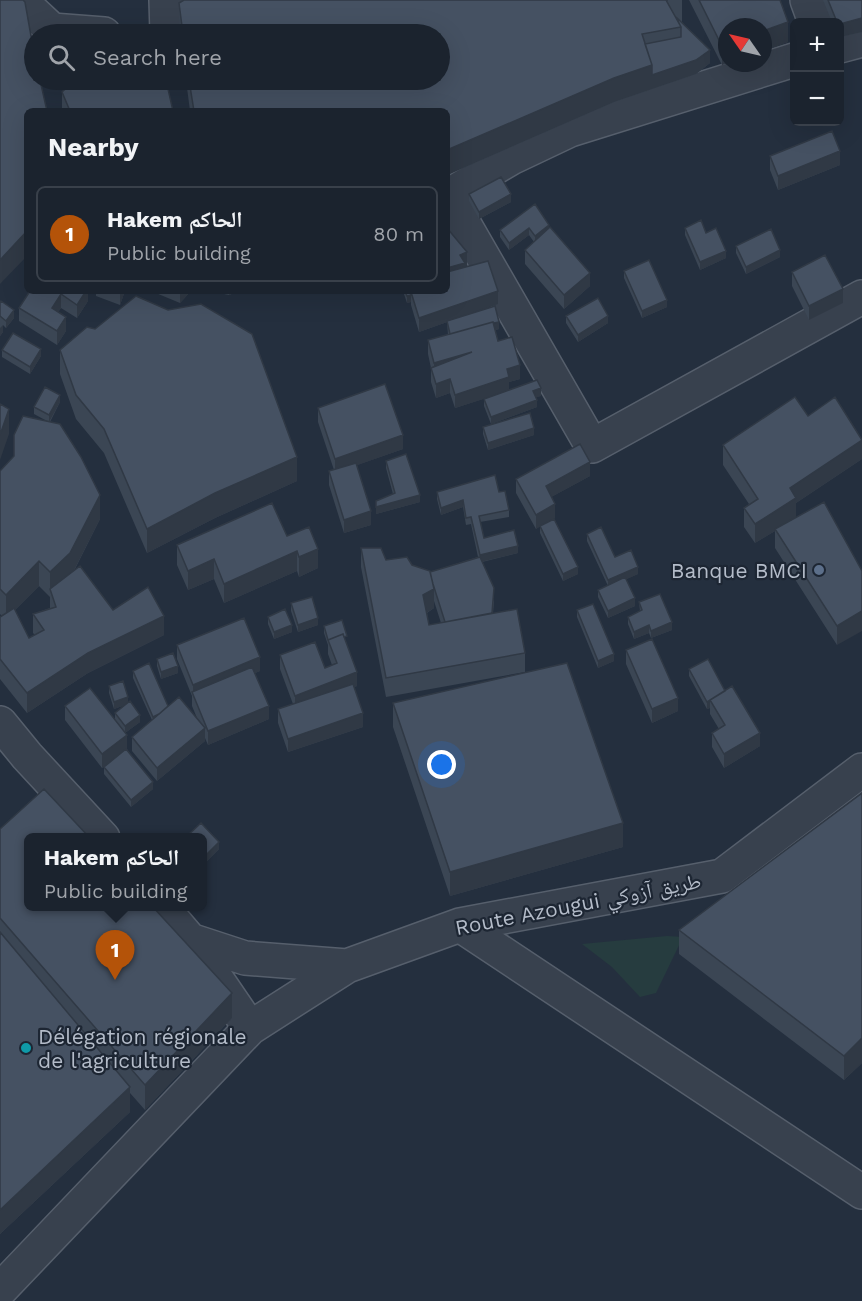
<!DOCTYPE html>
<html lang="en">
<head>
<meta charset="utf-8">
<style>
	:root { --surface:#1b232e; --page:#242b36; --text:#f1f3f6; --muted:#a0a4aa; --line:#39404a; --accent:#b45309 }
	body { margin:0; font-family:"Work Sans","Noto Naskh Arabic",sans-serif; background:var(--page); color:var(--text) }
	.controls { position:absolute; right:18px; top:18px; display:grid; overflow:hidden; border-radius:9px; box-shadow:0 6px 24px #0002 }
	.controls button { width:54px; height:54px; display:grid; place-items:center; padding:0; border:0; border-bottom:2px solid var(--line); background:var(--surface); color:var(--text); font:30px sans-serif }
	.compass { position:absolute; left:718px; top:18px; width:54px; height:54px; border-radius:50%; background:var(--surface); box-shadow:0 6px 24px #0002; rotate:304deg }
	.you { position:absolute; left:442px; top:765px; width:21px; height:21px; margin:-15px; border:4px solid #fff; border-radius:50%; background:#1a73e8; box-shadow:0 0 0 9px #1a73e833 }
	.badge { display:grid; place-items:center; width:39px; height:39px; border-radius:50%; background:var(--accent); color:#fff; font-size:20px; font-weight:700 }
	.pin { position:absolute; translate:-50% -50px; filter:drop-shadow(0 2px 3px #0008) }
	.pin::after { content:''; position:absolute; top:32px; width:21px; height:18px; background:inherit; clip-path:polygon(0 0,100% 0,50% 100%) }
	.popup { position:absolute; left:24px; top:833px; width:183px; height:78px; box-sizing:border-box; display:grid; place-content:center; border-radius:9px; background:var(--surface); filter:drop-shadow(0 2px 4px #0005); font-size:20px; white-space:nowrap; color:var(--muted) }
	.popup b { font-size:22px; color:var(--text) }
	.popup::after { content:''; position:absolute; left:50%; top:100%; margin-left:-12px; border:12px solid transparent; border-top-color:var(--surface) }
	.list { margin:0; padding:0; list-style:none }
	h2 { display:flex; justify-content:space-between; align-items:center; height:78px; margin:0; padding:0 24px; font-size:26px }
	h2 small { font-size:20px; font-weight:400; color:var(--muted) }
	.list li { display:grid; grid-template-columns:39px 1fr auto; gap:18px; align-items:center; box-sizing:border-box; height:96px; margin:0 12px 12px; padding:0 12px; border:2px solid var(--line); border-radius:9px }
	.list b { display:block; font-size:22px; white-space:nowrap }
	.list p { margin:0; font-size:20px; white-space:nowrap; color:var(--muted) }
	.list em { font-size:20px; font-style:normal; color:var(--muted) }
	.icon { flex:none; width:33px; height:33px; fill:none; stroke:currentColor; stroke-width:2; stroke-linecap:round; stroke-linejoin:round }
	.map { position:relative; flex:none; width:862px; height:1301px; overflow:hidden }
	.search { position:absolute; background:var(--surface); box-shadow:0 6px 24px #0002; left:24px; top:24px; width:426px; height:66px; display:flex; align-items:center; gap:15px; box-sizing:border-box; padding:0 21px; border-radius:33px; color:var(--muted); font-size:22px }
	.panel { position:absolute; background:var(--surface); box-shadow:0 6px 24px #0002; left:24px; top:108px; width:426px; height:186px; border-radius:9px }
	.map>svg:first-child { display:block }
	.green { fill:#263c3f }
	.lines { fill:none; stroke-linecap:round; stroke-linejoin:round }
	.minor-casing { stroke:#565f6c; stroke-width:36 }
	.minor { stroke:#38414e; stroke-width:33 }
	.wall { fill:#3b4654; fill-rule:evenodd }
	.shaded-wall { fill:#303945 }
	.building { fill:#455162; stroke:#303945; stroke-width:1.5 }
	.service-dot { fill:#5c6f8a; stroke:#1d2633; stroke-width:2 }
	.culture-dot { fill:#0f9aa8; stroke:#1d2633; stroke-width:2 }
	.labels { text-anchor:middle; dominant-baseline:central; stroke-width:4.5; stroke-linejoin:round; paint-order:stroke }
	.poi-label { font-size:21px; fill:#b4bcc9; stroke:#1d2633; text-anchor:end }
	.street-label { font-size:21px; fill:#b4bcc9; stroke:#1d2633 }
</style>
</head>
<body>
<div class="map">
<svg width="862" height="1301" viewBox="0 0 862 1301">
	<rect width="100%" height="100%" fill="#242f3e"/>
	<path class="green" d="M667,936L683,937L656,993L640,997L612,967L582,944Z"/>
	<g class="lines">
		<g class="minor-casing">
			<path id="minor" d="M20,0L52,30L104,34
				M166,0L167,34
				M807,0L815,22
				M840,46L862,40
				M794,60L570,130L511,158L448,196L592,446L862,297
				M0,723L27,756L103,838
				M161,906L190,940L250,1028
				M460,925L862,1192
				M190,940L245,958L347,966
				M0,1290L250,1028L347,966L460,925L722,876L862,770"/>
		</g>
		<use href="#minor" class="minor"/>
	</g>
	<path class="wall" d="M184,0H682V22L710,63L696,74L614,102L447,175V111H190L186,80H440V34H180L179,3Z
		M689,0H780L788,42L763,51V27L722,65Z
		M823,0H862V32L840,37V22H832Z
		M62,92L173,111H62Z
		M770,156L840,165L778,190L770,170Z
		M469,194L511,202L479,219L469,201Z
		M535,204L549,228L590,286L564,309L525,264V250L534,242L529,235L509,250L500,237V230Z
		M685,228L706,233L726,258L700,270L685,235Z
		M736,246L780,257L746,274L736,253Z
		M467,266L498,304L476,312L499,329L495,330L498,341L520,379L509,382V390L541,396L535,397L537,407L491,424L484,406V399L489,397L455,408L450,393L436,398L431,382V368L428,354V340L448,335L447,322L419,332L411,305V302L407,303L403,291H447Z
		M624,271L667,307L642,318L624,278Z
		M792,272L843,303L809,320L792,286Z
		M30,291H88V301L77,318L61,308L58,312L66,331L57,345L19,321V308Z
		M96,291H125L120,305L96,296Z
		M151,291H191L180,303Z
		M209,291H240L229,295Z
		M0,303L14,318L6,328L3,325V332L0,336Z
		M566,316L608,323L578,342L566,323Z
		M2,350L41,356L30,374L2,357Z
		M60,350L297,481L215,518L147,553L104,453L76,419L60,374Z
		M60,402L50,422L100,519L74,571L113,610L164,635L88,673L27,713L0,679V617L2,616L0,614V471L47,421L34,414V407ZM39,586L50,597V608L33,614V633L35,635L29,638L15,610Z
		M318,408L403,449L357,465L371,525L344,533L329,485V471L334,470L318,422Z
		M808,416L862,439V459L796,503V517L862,571L837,645L775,548V531L755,543L744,527V508L749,504L723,465V445Z
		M483,427L534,435L488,450L483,434Z
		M386,461L420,502L376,514V501L393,494L386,468Z
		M590,476L551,497L555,518L547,522L578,574L563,581L540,533V526L536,529L516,493V479Z
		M437,492H499L509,510V517L480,522L484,538L518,553L482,562L494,602L493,613L525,653V672L386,697L361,567V548L386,560L412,565L430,572L478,557L471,524L466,525L463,507L441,515L437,499ZM434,601L441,623L429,625L427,613L434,608Z
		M587,534L615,557L638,574L626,579L635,606L608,618L598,597V590L608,586L587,541Z
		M287,536L318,568L299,577L297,571L224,603L214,579L188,590L177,565V545Z
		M639,602L672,630L651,638L649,633L634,639L628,624V617L640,611Z
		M291,603L318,625L298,632L291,611Z
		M577,610L614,661L598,668L577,617Z
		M268,617L292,632L274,639L268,624Z
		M324,626L347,643L346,644L357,686L354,687L363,727L288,752L278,723V709L293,704L280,669V655L325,668L332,665L328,654V645L324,633Z
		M177,645L260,671L255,673L269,719L208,745L205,738V741L157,781L132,751V737L152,720L133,678V671L168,706L197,718L192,706V696L177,659Z
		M626,650L678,711L652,723L626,664Z
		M157,659L178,673L161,679L157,666Z
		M689,669L725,691L760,746L724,768L712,747V733L719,729L710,714V708L707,709L689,676Z
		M109,686L128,703L140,722L125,733L127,749L153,789L131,807L104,774V767L110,762L102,768L65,720V706L115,720V713L125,705L114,709L109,693Z
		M393,703L623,847L450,896L393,727Z
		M862,793V1063L844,1080L679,954V930Z
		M0,829L232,1018L145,1110L130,1093V1112L0,1234Z
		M202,837L219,849L204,864L202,862Z"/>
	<path class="shaded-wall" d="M862,18V32L840,37V24Z
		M788,22V42L763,51V31Z
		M727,44V63H728L722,65V46Z
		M710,50V63L696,74L614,102L447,175V150L614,78L652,65Z
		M840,151V165L778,190V176Z
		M511,194V202L479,219V212Z
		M549,225V232L535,243V236Z
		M529,228V235L509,250V243Z
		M27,231V256L0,284V260Z
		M780,250V257L746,274V267Z
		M726,251V258L700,270V262Z
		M467,252V266L447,282V268L460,255Z
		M590,273V286L564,309V295Z
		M843,289V303L809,320V306Z
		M86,291H88V301L77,318V305Z
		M120,291H125L120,305Z
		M180,291H191L180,303Z
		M229,291H240L229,295Z
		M498,291V304L419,332V318Z
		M61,294V308L52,322V308Z
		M411,295V302L407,303V296Z
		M667,300V307L642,318V311Z
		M14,310V318L6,328V321Z
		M608,316V323L578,342V335Z
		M66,317V331L57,345V331Z
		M499,322V329L450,345V338Z
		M3,325V332L0,336V328Z
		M41,349V356L30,374V367Z
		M472,352L434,376V363Z
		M520,365V379L509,382V391L455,408V395L507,369Z
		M450,379V393L436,398V384Z
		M541,388V396L533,398V391Z
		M60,395V402L49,422V415Z
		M537,400V407L491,424V417Z
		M9,409V434L0,460V435Z
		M534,428V435L488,450V443Z
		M403,435V449L335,473V459Z
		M862,440V459L796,503V517L775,529V531L755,543V524L790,488Z
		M297,457V481L215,518L147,553V529L215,493Z
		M590,462V476L546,500V486Z
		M100,495V519L70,578L50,589V597V572Z
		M420,495V502L376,514V507Z
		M463,500V507L441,515V508Z
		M555,504V518L536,529V515Z
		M371,511V525L344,533V520Z
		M518,546V553L480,562V555Z
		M318,549V568L299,577V557Z
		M297,551V571L224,603V584Z
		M214,559V579L188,590V571Z
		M39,561V586L6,619V595Z
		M578,567V574L563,581V574Z
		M638,567V574L608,588V580Z
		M434,589V608L423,615V595Z
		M635,598V606L608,618V611Z
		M862,611V631L837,645V626Z
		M164,616V635L88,673L27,713V693L88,653Z
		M318,618V625L298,632V625Z
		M672,622V630L651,638V631Z
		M292,625V632L274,639V632Z
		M649,625V633L634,639V632Z
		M614,654V661L598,668V661Z
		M260,657V671L194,698L193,695V685Z
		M178,666V673L161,679V672Z
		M357,672V686L295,709V696Z
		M128,697V704L114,709V702Z
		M678,698V711L652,723V709Z
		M710,701V708L707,709V702Z
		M269,706V719L208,745V731Z
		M363,713V727L288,752V739Z
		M140,715V722L125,733V726Z
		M205,728V741L157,781V768Z
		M760,733V746L724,768V754Z
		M127,735V749L102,768V754Z
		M153,782V789L131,807V800Z
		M623,823V847L450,896V872Z
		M219,842V849L204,864V857Z
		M232,993V1018L145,1110V1085Z
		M862,1038V1063L844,1080V1056Z
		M130,1087V1112L0,1234V1210Z"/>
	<path class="building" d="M0,0H23L25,2L34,53V80H40L47,111H27V231L0,260Z
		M184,0H668H666L681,27L642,34L652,65L614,78L447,150V111H194L189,80H440V34H183L179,3Z
		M699,0H780L788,22L763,31V27H727V44L722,46Z
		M828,0H862V18L840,24V22H837Z
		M676,17L710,50L696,60L652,75V65L645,44L681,37V27Z
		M75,80H166L173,111H70L62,92Z
		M832,131L840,151L778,176L770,156Z
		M501,177L511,194L479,212L469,194Z
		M535,204L549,225L535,236L529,228L509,243L500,230Z
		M701,220L706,233L716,228L726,251L700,262L685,228Z
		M550,227L590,273L564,295L525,250Z
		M447,228L467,252L460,255L465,263L447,268Z
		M771,229L780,250L746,267L736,246Z
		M825,255L843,289L809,306L792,272Z
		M649,260L667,300L642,311L624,271Z
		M488,261L498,291L419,318L411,292L447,291V272Z
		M30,291H86L77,305L61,294L52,308L66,317L57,331L19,308Z
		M405,291H414L411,292V295L407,296Z
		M136,296L168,310L201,304L252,334L297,457L215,493L147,529L104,429L76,395L60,350L87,327L95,329Z
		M598,298L608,316L578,335L566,316Z
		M1,301L14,310L6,321L0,316V303Z
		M495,306L499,322L494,323L493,322L450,334L447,321Z
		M493,322L498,341L512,337L520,365L507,369L509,377L455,395L450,379L436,384L431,368L472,352L434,363L428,340Z
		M13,333L41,349L30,367L2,350Z
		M537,380L541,388L533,391L537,400L491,417L484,399Z
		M385,384L403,435L335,459L318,408Z
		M45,387L60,395L49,415L34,407Z
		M795,397L808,416L835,397L862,440L790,488L796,498L755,524L744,508L758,499L723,445Z
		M0,404L9,409L0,435Z
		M530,413L534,428L488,443L483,427Z
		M23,416L60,424L81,457L100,495L70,553L50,572L39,561L6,595L0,589V471L14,456V435Z
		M580,444L590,462L546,486L555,504L536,515L516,479Z
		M406,454L420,495L376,507V501L395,493L386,461Z
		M356,463L371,511L344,520L329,471Z
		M495,475L499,492L505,491L509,510L479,516L484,538L514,530L518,546L480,555L471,517L466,518L463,500L441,508L437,492Z
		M824,502L862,571V611L837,626L775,529Z
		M272,503L287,536L309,527L318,549L299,557L297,551L224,584L214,559L188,571L177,545Z
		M554,519L578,567L563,574L540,526Z
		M601,527L615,557L631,550L638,567L608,580L587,534Z
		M361,548H381L386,560L407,557L412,565L430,571L434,589L423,595L429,625L517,609L525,653L386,678Z
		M480,557L494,588L492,613L445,622L433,584L430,572Z
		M80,566L113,610L148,587L164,616L88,653L27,693L0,659V617L14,608L29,638L44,630L33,614L56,607L50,589Z
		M625,577L635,598L608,611L598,590Z
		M660,594L672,622L651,631L649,625L634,632L628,617L642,610L639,602Z
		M312,597L318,618L298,625L291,603Z
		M593,604L614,654L598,661L577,610Z
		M285,609L292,625L274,632L268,617Z
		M244,618L260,657L193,685L177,645Z
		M342,620L347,636L344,637L343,634L328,640L324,626Z
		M343,634L357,672L295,696L280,655L315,642L325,668L337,663L328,640Z
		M652,639L678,698L652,709L626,650Z
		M173,653L178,666L161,672L157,659Z
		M708,659L725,691L707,702L689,669Z
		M149,663L168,706L159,714L153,717L133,671Z
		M567,663L623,823L450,872L393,703Z
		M252,667L269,706L208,731L192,692Z
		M123,681L128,697L114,702L109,686Z
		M353,684L363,713L288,739L278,709Z
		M732,686L760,733L724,754L712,733L725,725L710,700Z
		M90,688L127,735L102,754L65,706Z
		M179,697L205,728L157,768L132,737Z
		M130,701L140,715L125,726L115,713Z
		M126,749L153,782L131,800L104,767Z
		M44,789L89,837H28V906H152L232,993L145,1085L0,918V829Z
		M862,793V1038L844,1056L679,930Z
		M201,823L219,842L204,857L202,855V837H186Z
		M0,932L130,1087L0,1210Z"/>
	<circle class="service-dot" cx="819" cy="570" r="6"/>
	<circle class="culture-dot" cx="26" cy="1048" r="6"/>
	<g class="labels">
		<g class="poi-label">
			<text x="807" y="570">Banque BMCI</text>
			<text x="38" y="1036" text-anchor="start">Délégation régionale<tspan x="38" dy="24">de l'agriculture</tspan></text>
		</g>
		<g class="street-label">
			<text transform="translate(578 904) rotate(-11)">Route Azougui طريق آزوكي</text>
		</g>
	</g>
</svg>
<div class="controls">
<button>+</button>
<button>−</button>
</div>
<svg class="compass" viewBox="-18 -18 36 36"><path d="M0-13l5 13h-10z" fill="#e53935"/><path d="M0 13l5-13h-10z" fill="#a0a4aa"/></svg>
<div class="you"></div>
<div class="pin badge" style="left:115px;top:980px">1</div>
<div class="popup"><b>Hakem الحاكم</b>Public building</div>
<div class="search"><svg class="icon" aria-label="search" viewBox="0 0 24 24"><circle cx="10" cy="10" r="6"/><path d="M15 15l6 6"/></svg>Search here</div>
<section class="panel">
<h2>Nearby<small></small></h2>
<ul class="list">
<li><span class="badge">1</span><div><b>Hakem الحاكم</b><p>Public building</p></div><em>80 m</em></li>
</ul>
</section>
</div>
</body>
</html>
